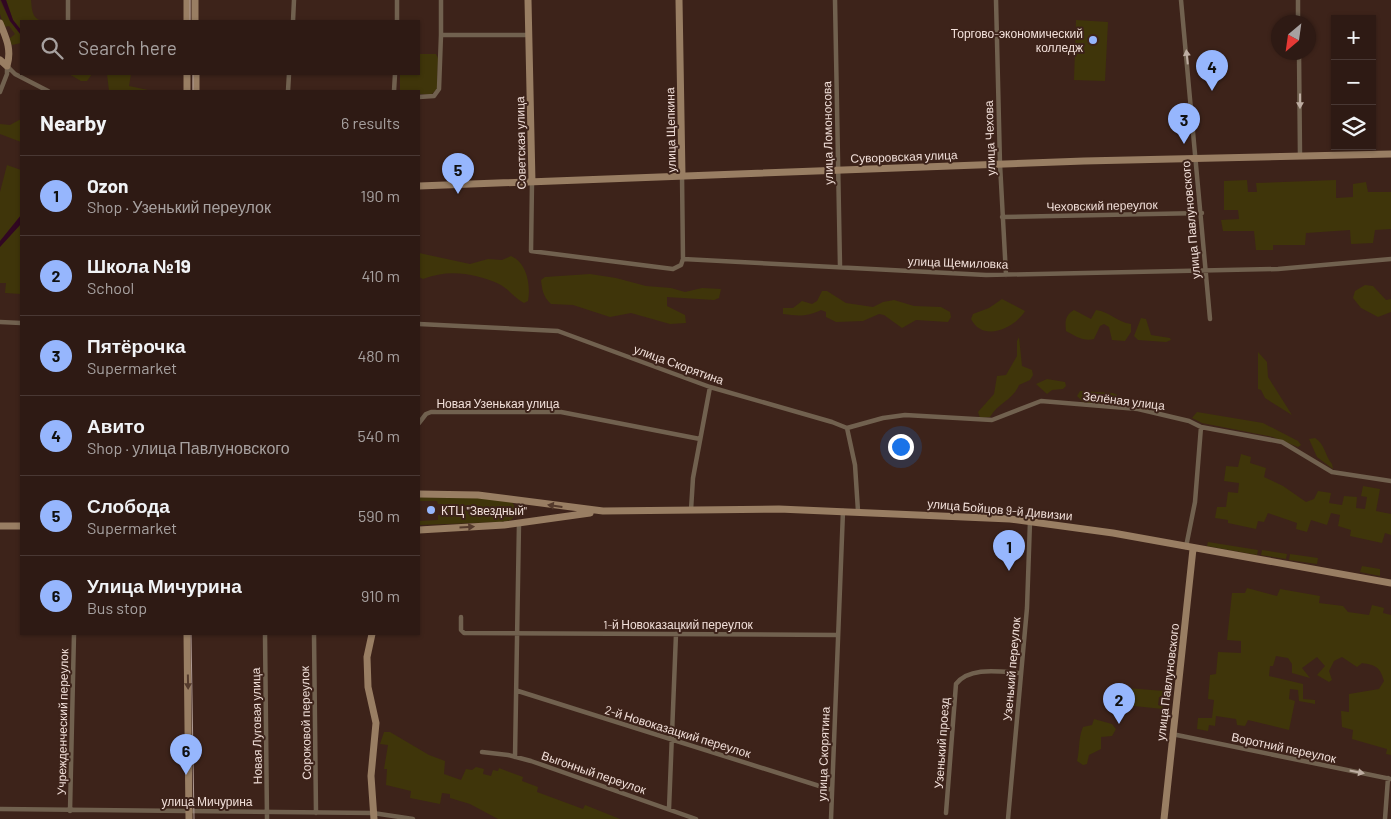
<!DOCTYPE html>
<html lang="en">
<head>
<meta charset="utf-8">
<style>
	:root { --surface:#2e1a14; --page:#36231d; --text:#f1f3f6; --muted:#a7a1a0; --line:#493834; --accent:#96b6fd }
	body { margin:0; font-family:Barlow,sans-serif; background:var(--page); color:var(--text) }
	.controls { position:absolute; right:15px; top:15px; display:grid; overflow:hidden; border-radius:0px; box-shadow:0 1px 4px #0004 }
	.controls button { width:45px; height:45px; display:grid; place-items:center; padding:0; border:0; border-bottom:1px solid var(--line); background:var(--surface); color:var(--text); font:25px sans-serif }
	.compass { position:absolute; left:1271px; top:15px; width:45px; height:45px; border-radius:50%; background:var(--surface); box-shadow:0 1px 4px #0004; rotate:209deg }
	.you { position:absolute; left:900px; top:446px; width:18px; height:18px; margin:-12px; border:4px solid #fff; border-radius:50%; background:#1a73e8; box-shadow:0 0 0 8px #1a73e833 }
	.badge { display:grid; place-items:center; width:32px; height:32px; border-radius:50%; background:var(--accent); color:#111; font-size:16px; font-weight:700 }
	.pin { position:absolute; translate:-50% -41px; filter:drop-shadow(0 1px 2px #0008) }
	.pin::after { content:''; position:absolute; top:26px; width:18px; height:15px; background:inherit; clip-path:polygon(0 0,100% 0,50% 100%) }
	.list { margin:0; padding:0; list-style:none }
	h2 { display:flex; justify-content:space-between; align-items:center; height:65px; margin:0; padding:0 20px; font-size:21px }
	h2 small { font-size:16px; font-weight:400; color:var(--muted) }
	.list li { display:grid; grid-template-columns:32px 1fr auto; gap:15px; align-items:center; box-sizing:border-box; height:80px; padding:0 20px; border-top:1px solid var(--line) }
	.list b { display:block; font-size:19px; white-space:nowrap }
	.list p { margin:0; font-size:16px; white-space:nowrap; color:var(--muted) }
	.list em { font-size:16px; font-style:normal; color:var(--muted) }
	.icon { flex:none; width:28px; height:28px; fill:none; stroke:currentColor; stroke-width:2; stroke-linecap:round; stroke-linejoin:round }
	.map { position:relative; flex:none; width:1391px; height:819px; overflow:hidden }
	.search { position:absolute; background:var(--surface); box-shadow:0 1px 4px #0004; left:20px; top:20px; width:400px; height:55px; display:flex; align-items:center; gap:12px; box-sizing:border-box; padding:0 18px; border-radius:0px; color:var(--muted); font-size:19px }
	.panel { position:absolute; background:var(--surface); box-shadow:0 1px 4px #0004; left:20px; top:90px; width:400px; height:545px; border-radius:0px }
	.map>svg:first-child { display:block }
	.green { fill:#3f350a }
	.water { fill:#310722 }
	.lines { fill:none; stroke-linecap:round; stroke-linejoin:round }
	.street { stroke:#71614f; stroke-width:4.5 }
	.secondary { stroke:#997e63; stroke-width:7 }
	.tram { stroke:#af9a93; stroke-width:1 }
	.oneway { fill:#beada2 }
	.oneway2 { fill:#543a2c }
	.poi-dot { fill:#96b6fd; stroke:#3d231a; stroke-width:2 }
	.labels { text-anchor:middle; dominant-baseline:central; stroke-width:4; stroke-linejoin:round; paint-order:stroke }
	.poi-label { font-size:12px; fill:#f1dfd9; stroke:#3d231a; text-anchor:end }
	.street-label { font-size:12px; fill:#f1dfd9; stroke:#3d231a }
</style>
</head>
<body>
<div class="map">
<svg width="1391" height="819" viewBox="0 0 1391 819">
	<rect width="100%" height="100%" fill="#3d231a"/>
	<path class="green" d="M0,0L10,21L21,35V43L12,45L9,39L15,34L9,26L4,27L0,14Z
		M6,0H31C32,11 32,18 42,21H21V30L13,20Z
		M1076,20L1108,22L1105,81L1074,80Z
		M419,54H436L438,58L437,89L431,95L419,94V91H400V74H419Z
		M69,74H92L87,81H81Z
		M107,74H131L129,86L153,91H109Z
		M21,119V142L0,134V124L10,125Z
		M7,165L21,170V294L5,293L6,283H0V192Z
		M1247,180L1248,192H1257L1256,183L1336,180V198L1353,197V184L1366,182L1368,192H1391V229L1375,230L1373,243L1351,244L1350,230L1306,233L1305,245H1273V250H1256L1254,231H1223L1221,220L1239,219L1238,210H1224V181Z
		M419,253L470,264L488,259L502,260L511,256C527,263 531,285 528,301L524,303C514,298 509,289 499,284C475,273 448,269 423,279L419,277Z
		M590,274L616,278L646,286L671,288L685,292L702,288L721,289L719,298L714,300L667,297V306L685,315L686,323L670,324L631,313L610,317L573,305L551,304C543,297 542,289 541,280L545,277Z
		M1365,285L1373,286L1386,300L1391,299V312L1378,317L1361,308L1353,298L1355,291Z
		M822,291H827L846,303L873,307L883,302L894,300L914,306L941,307L950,312L951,317L948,322L916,320L902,328L884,315L879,314L863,321L836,322L826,317V312L821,310C807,317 798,316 783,314V308H793L802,301L812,304L817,301Z
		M1002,299L1025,311C1015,328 983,343 971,319L973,314L989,308Z
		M1074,310L1091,319L1096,310C1110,312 1117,322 1131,324V332L1125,341L1112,340L1109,327L1104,324L1100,326L1094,339C1084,342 1075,336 1066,331C1065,322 1065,315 1074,310Z
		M1141,318L1146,319L1151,335L1170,338L1171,340L1166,342L1138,340L1134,336Z
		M1019,337L1022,366L1032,370L1033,375L1030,380L1019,385C1013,400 998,403 990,417L980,418L978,412L994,394L997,376L1006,375L1017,356V341Z
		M1258,352L1267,362L1268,377L1292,415L1265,398L1261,390L1258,389Z
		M1047,379L1065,382L1066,386L1063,389L1052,390L1047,394L1036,384Z
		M1080,391L1113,393L1117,395L1118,401L1112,404L1084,403L1077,396Z
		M1197,412L1263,423L1298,441L1301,445L1298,447L1273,437L1202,423L1192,418Z
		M1315,438C1325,444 1325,456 1332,464L1333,469L1317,457L1309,439Z
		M1241,454L1251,457L1250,463L1266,468L1264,477L1283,486L1306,502L1314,499L1318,491L1331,493L1329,503L1342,505L1344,496L1357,497L1356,508L1365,509L1367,497L1361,496L1363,486L1380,489L1376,511L1391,514V535L1385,533L1382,543L1350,536L1351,530L1338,526L1340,515L1331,513L1327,525L1311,520L1307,532L1296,529L1297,523L1268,513L1264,522L1258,521L1256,529L1228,523V520L1215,518L1217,507H1226L1228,492L1238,493L1239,483L1224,481L1226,466L1238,467Z
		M419,497L478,498L512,502L515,507L516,514L511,520L502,522L419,525V521L438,520V515H443V504H438L437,501H419Z
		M1208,542L1258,550L1257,555L1207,546Z
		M1262,550L1287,554L1286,559L1261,555Z
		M1290,554L1318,558L1317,564L1289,560Z
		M1362,566L1380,569V576L1360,572Z
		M1247,588L1277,596L1280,589L1320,596L1319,603L1343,606L1348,612L1369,615L1372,605L1384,608L1383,613L1391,615V755L1386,754L1387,749L1352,739L1353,730L1342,727L1341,711L1349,712V694L1379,689L1384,681C1380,667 1376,665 1362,663L1357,667L1342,657L1334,661L1329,671L1332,680L1329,682L1317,675L1325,666L1317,657L1302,668L1310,678L1292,673V664L1288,658L1276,656L1273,666H1270L1269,676L1303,684V699L1315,700V704L1299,701L1298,690L1290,689L1289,699L1295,701L1289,730L1248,720L1245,726L1237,725L1236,719L1216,716L1215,726L1209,725L1208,731L1197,729L1198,718H1212L1214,700L1208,699L1210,675L1216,674L1218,652L1241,653V641L1227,640L1232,593H1245Z
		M1127,688L1164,691V697H1159L1158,705L1163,706V709L1124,705Z
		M1094,719L1112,724L1116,729L1112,736L1101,737V749L1089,755L1087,764L1083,765L1077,761C1080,750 1078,738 1083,727L1092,725Z
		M384,732H390L429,755L445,761L444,774L461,780L466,769L472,770L476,767L484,769L483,774L491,776L493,770L498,771L499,768L523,777L522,781L538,787L537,792L583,809L585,805L620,819H498L470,804L450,798V794L442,793L440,804L410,798L411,791L386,785L387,769H384L388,745L380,744Z"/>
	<path class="water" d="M1,0H6L13,20L21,30V35L10,21Z
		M21,215V224L0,247V241Z"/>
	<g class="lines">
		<path class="street" d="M441,0V35H528
			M835,0L840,266
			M996,0L1000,164L1006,275
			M1181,0L1210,319
			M1298,0V22
			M68,21V0
			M293,21L294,0
			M397,21V0
			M1299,52L1300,156
			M7,66L15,74L48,91
			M288,91L289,74
			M394,91L395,74
			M0,92L7,74V66
			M419,97L434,96L439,89L441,35
			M532,182L531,251L673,269L681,265L683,259L682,175
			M1002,217L1202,213
			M683,259L986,275L1278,269L1391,259
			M0,322L21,323
			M419,324L558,331L710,387L832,422L847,428L855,465L858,511
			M419,423L426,414L431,412H561L700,439
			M847,428L883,418L905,415L992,420L1041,401L1138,409L1189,421L1201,427L1282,442L1332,472L1391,481
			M691,510L693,478L710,387
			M1186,547L1195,502L1201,427
			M461,617V630L464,633L838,635
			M265,634L267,819
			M314,634L316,813
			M518,691L832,790
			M1172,734L1391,779
			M482,752L508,755L531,761L696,819
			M515,757L519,523
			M0,809L373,813L413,819
			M669,809L676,634
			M70,811L74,634
			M946,813L956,684C970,666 1001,672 1021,673
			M831,819L843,511
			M1008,819L1027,608L1030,521
			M1385,819L1388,778"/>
		<path class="secondary" d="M187,0V21
			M195,0V21
			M528,0L532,182
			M679,0L682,175
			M0,23C6,38 12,49 7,66L0,60
			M187,74V91
			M196,74V91
			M419,186L1084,161L1391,154
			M419,494L478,495L603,511L779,509L1010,519L1113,533L1391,583
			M0,526H21
			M419,530L504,525L590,513
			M187,634L189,819
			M372,634L367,657L368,687L376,723L371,776L374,819
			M1164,819L1193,549"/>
		<path class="tram" d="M190,0V21
			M193,74V91
			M191,634L194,819"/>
	</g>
	<defs><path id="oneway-solid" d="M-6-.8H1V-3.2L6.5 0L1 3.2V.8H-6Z" transform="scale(1.25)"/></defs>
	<g class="oneway">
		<use href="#oneway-solid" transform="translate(1187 57) rotate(-96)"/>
		<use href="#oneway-solid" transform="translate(1300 101) rotate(90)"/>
		<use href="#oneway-solid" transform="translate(1357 772) rotate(11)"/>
	</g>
	<g class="oneway2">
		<use href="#oneway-solid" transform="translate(555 506) rotate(-172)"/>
		<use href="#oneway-solid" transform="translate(467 527) rotate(-3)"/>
		<use href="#oneway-solid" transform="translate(188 682) rotate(89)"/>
	</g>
	<g class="poi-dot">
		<circle cx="1093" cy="40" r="5"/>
		<circle cx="431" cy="510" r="5"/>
	</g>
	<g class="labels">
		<g class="poi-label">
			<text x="1083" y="33">Торгово-экономический<tspan x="1083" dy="14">колледж</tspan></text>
			<text x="441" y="510" text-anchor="start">КТЦ "Звездный"</text>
		</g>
		<g class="street-label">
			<text transform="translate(670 130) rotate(-91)">улица Щепкина</text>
			<text transform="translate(827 133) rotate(-91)">улица Ломоносова</text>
			<text transform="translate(989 138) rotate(-92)">улица Чехова</text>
			<text transform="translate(520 143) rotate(-91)">Советская улица</text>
			<text transform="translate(904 156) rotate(-2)">Суворовская улица</text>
			<text transform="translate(1102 205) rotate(-1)">Чеховский переулок</text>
			<text transform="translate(1190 220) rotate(-95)">улица Павлуновского</text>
			<text transform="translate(958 262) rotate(2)">улица Щемиловка</text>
			<text transform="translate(679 364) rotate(20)">улица Скорятина</text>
			<text transform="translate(1124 400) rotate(7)">Зелёная улица</text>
			<text x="498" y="403">Новая Узенькая улица</text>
			<text transform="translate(1000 509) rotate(5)">улица Бойцов 9-й Дивизии</text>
			<text x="678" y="624">1-й Новоказацкий переулок</text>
			<text transform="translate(1011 669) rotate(-85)">Узенький переулок</text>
			<text transform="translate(1167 682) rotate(-83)">улица Павлуновского</text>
			<text transform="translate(62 722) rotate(-89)">Учрежденческий переулок</text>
			<text transform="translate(305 723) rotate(-91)">Сороковой переулок</text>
			<text transform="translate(256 726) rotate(-91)">Новая Луговая улица</text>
			<text transform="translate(678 731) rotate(17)">2-й Новоказацкий переулок</text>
			<text transform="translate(941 743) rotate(-86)">Узенький проезд</text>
			<text transform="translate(1284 747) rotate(12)">Воротний переулок</text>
			<text transform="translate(823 754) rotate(-88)">улица Скорятина</text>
			<text transform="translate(594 772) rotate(19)">Выгонный переулок</text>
			<text x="207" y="801">улица Мичурина</text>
		</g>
	</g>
</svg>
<div class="controls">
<button>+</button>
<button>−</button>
<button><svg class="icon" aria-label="layers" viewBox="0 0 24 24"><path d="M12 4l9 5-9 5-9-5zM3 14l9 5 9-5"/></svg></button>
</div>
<svg class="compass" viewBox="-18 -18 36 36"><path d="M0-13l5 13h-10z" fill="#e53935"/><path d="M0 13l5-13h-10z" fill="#a7a1a0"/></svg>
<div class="you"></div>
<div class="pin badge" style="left:1009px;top:571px">1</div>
<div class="pin badge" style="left:1119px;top:724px">2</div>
<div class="pin badge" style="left:1184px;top:144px">3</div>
<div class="pin badge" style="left:1212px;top:91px">4</div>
<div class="pin badge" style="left:458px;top:194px">5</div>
<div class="pin badge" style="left:186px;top:775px">6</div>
<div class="search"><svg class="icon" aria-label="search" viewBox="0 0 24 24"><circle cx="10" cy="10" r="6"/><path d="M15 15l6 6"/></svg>Search here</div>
<section class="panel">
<h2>Nearby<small>6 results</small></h2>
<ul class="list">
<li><span class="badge">1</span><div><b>Ozon</b><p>Shop · Узенький переулок</p></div><em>190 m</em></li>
<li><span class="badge">2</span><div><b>Школа №19</b><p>School</p></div><em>410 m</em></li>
<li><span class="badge">3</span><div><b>Пятёрочка</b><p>Supermarket</p></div><em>480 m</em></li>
<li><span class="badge">4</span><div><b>Авито</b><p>Shop · улица Павлуновского</p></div><em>540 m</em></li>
<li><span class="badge">5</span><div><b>Слобода</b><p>Supermarket</p></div><em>590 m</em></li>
<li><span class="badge">6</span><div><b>Улица Мичурина</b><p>Bus stop</p></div><em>910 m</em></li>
</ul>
</section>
</div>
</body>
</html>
